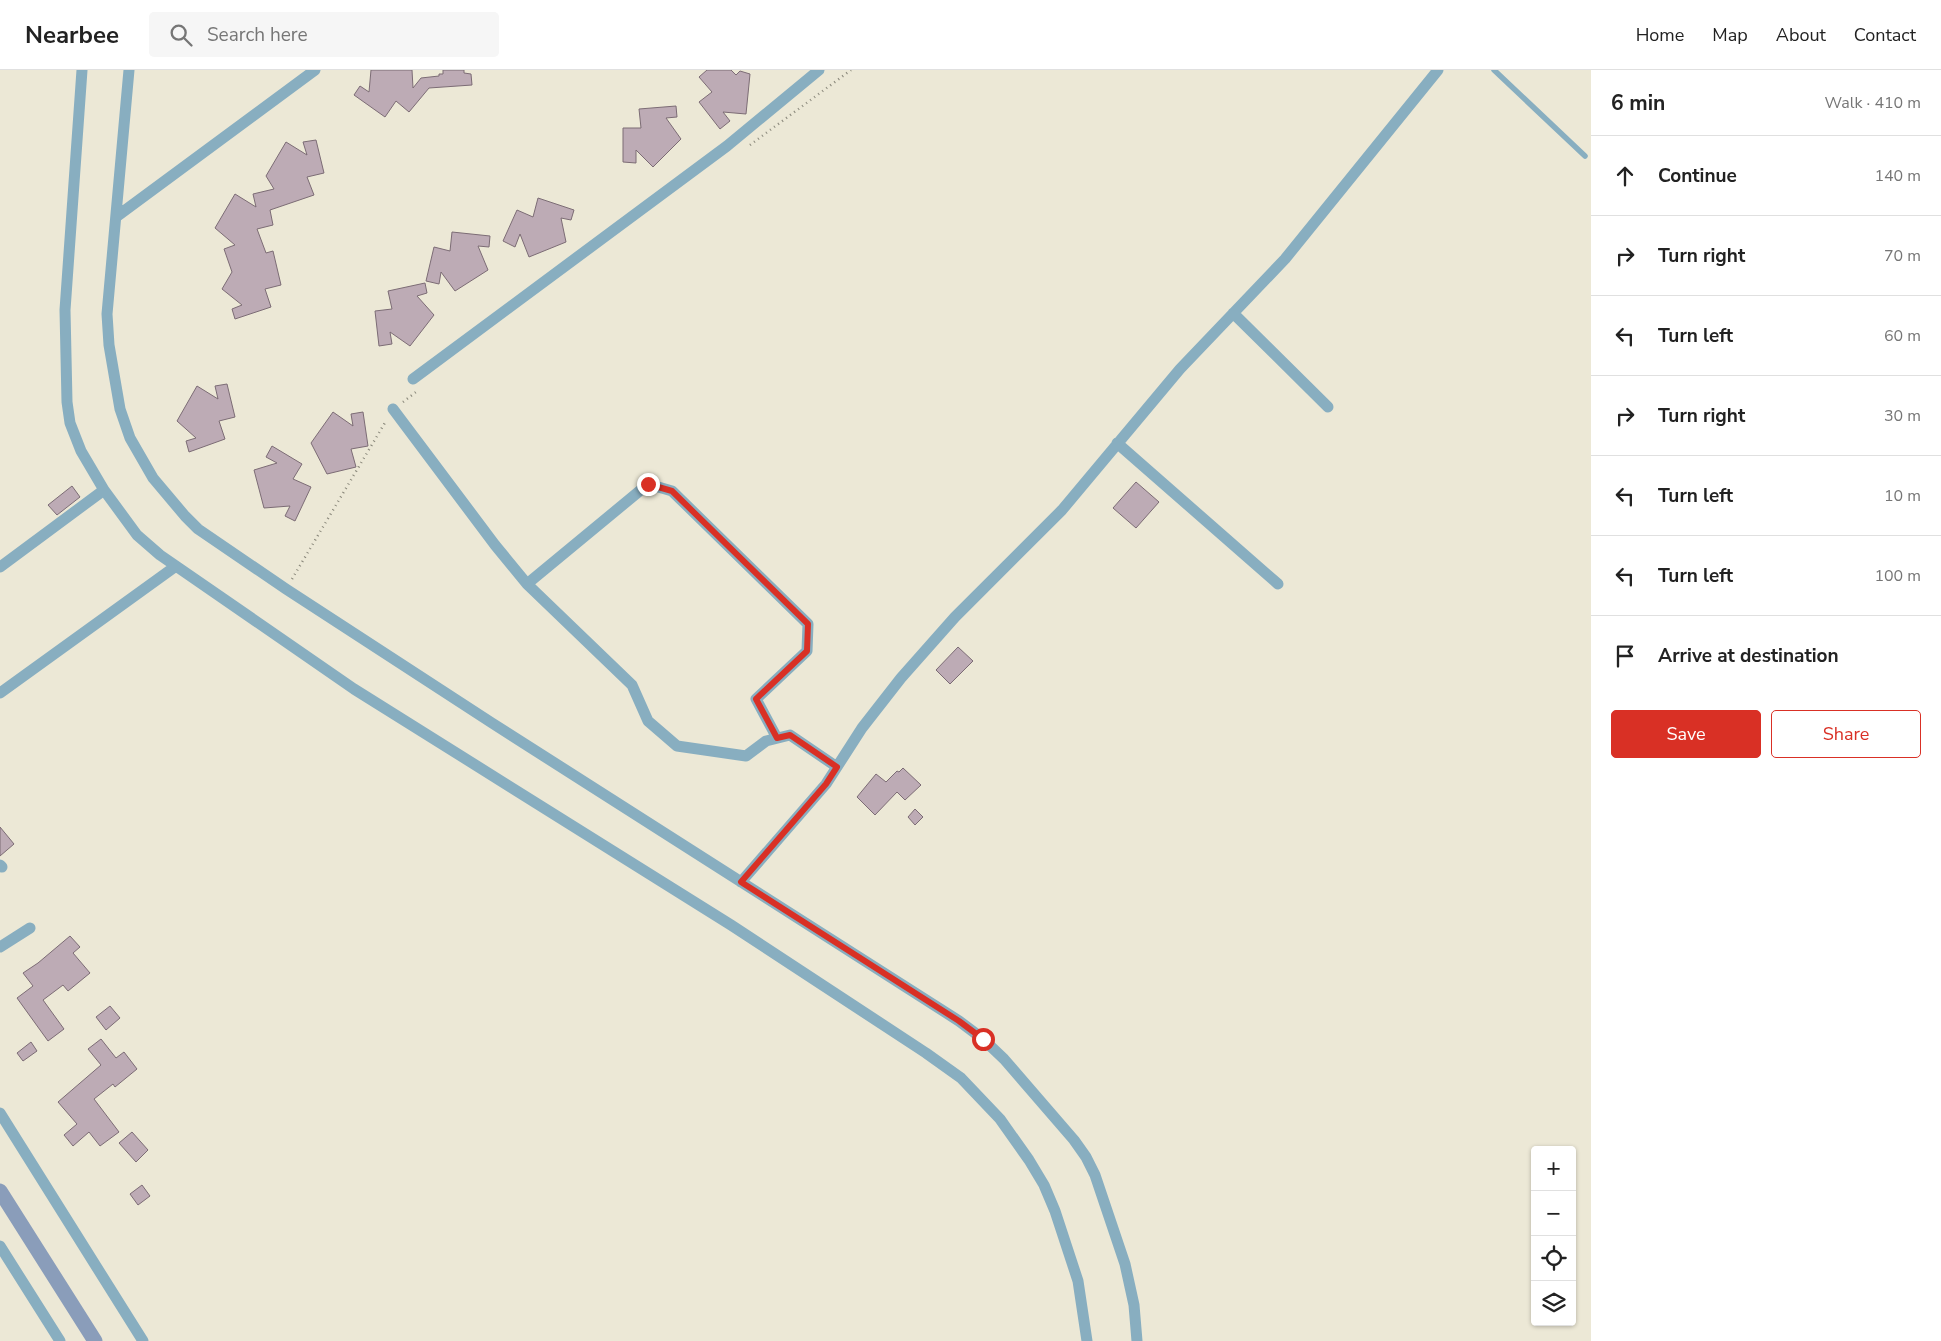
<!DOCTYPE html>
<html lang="en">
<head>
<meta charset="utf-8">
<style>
	:root { --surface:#fff; --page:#f6f6f6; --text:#222; --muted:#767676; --line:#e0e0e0; --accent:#d93025 }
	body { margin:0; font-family:"Nunito Sans",sans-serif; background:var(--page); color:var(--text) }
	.controls { position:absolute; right:15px; bottom:15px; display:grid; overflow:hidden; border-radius:5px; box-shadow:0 1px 4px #0004 }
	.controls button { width:45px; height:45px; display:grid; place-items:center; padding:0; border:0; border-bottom:1px solid var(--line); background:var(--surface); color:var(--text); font:25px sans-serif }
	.stop { position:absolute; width:15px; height:15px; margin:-11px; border:4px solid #d93025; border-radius:50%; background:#fff }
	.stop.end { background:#d93025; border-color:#fff; box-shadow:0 1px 5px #0008 }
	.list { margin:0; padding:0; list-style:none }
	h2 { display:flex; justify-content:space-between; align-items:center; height:65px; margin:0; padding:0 20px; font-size:21px }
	h2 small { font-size:16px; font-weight:400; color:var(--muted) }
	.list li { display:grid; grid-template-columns:32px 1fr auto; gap:15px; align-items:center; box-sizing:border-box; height:80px; padding:0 20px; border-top:1px solid var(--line) }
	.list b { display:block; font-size:19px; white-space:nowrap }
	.list em { font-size:16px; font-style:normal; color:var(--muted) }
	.actions { display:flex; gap:10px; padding:15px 20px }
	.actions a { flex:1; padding:11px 0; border:1px solid var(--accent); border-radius:5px; text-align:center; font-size:18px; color:var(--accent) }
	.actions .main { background:var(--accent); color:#fff }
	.icon { flex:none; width:28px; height:28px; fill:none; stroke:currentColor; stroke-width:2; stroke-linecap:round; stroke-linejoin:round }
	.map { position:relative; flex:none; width:1591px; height:1271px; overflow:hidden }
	header { display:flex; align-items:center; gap:30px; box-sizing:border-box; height:70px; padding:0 25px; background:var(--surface); border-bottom:1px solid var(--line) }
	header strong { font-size:24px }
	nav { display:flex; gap:28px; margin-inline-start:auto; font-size:18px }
	.search { width:350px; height:45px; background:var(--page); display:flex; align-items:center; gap:12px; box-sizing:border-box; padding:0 18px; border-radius:5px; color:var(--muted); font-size:19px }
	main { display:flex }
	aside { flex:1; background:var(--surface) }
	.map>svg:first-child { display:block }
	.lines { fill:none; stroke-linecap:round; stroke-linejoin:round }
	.canal { stroke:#8a9dba; stroke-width:15 }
	.building { fill:#bdabb5; stroke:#7c6c75 }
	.path { stroke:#89877a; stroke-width:2.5; stroke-dasharray:1 4; stroke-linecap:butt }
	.service { stroke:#88aec0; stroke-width:5.5 }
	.minor { stroke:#88aec0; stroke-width:11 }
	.route { stroke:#d93025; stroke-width:6 }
</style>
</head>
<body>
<header>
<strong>Nearbee</strong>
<div class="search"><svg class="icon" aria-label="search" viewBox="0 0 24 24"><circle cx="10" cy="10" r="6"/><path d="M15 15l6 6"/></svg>Search here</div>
<nav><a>Home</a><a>Map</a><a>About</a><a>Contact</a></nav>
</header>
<main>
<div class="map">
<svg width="1591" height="1271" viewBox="0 0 1591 1271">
	<rect width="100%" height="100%" fill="#ece8d6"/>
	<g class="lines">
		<path class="canal" d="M0,1121L95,1271"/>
	</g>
	<path class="building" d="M371,0H412L413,18L421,8L439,6V4H443V0H464V3L471,4L472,15L429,18L409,42L396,31L385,47L354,25L360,16L369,22Z
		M707,0H731L736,5L740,1L750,4L746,44L723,42L730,51L720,59L699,32L712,22L699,7Z
		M676,36L677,47L666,48L681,69L653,97L636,80V93L623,92V58H641L639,39Z
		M316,70L324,103L307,107L314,125L270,140L273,155L257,159L266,183L273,181L281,215L265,219L271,237L235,249L232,239L242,235L222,219L232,202L224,179L235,175L215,158L235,124L256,137L253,124L274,119L266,106L286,72L307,85L303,72Z
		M538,128L574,140L571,150L561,148L566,172L529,187L520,164L515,177L503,171L517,140L533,147Z
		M452,162L490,166L489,177L478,176L488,200L455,221L441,202L439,214L426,211L434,177L450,181Z
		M425,213L427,223L417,226L434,245L410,276L390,262L392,274L379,276L375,241L392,239L388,221Z
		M227,314L235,347L219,351L225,369L189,382L186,371L196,368L177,351L197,316L218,329L215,316Z
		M333,342L353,356L351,344L363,342L368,376L351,379L356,397L327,404L311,373Z
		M272,376L302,394L293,409L311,417L295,451L285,446L290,436L264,438L254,400L277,393L266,387Z
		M1136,412L1159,432L1136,458L1113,438Z
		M72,416L80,427L57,445L48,435Z
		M958,577L973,591L950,614L936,600Z
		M903,698L921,715L905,730L897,722L875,745L857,727L876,704L886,712L897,701L899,702Z
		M915,739L923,747L915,755L908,747Z
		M0,757L14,774L0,786Z
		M70,866L80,877L73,883L90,903L68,921L63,915L43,930L64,959L48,971L17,928L33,916L23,903L38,893Z
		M110,936L120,948L106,960L96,947Z
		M101,969L116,988L124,982L137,999L115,1017L113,1014L94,1029L119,1062L100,1076L89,1062L73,1076L64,1065L77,1054L58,1032L101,995L88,979Z
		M31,972L37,981L23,991L17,983Z
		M132,1062L148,1080L136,1092L119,1073Z
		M142,1115L150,1126L138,1135L130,1124Z"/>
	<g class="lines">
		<path class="path" d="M750,75L851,0
			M403,332L416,322
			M292,509L386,351"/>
		<path class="service" d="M1494,0L1585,86"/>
		<path class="minor" d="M82,0L65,240L67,332L70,353L81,381L104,420L137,465L160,485L354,619L731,855L926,983L961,1008L1000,1049L1029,1090L1044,1115L1055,1141L1078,1211L1087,1271
			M129,0L107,244L109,275L120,339L130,368L153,408L185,446L198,459L286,519L492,653L959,951L983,969L1004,989L1074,1070L1086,1087L1095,1105L1125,1194L1134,1235L1137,1271
			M116,147L315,0
			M1233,243L1328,337
			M413,309L727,76L819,0
			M393,339L495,475L527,514L632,615L648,651L677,676L746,686L766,671L790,665L837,697
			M1117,373L1278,514
			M0,497L104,420
			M527,514L648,414L672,421L808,554L807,581L756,629L777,668
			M0,623L176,496
			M0,795L2,797
			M741,812L826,714L862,658L901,608L955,547L1062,440L1180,299L1285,189L1438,0
			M0,877L30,858
			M0,1043L143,1271
			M0,1176L60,1271"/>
	</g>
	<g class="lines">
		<path class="route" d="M648,414L672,421L808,554L807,581L756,629L777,668L790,665L837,697L826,714L741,812L959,951L983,969"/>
	</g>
</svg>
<div class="controls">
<button>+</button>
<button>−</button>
<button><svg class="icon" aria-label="locate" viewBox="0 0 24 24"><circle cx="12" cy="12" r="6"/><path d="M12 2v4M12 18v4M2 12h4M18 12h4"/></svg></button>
<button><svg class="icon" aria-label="layers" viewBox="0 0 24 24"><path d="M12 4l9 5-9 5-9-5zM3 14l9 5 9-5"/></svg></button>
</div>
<div class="stop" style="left:983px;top:969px"></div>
<div class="stop end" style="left:648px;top:414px"></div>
</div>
<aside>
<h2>6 min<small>Walk · 410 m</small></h2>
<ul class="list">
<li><svg class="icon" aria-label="ahead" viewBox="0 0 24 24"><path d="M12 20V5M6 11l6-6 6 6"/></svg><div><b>Continue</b></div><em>140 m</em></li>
<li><svg class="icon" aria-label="right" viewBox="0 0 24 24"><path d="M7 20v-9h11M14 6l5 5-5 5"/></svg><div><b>Turn right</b></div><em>70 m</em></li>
<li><svg class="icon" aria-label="left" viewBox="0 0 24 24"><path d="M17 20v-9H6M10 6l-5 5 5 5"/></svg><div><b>Turn left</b></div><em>60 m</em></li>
<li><svg class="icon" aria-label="right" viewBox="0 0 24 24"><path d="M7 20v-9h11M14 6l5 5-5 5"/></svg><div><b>Turn right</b></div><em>30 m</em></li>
<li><svg class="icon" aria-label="left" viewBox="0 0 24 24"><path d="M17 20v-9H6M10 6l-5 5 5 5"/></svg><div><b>Turn left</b></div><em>10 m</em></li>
<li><svg class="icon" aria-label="left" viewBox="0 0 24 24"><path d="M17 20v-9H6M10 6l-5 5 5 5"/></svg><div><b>Turn left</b></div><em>100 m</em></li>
<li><svg class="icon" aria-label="arrive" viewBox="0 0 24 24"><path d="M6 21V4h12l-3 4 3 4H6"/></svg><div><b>Arrive at destination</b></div></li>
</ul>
<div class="actions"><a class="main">Save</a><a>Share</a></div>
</aside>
</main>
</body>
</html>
